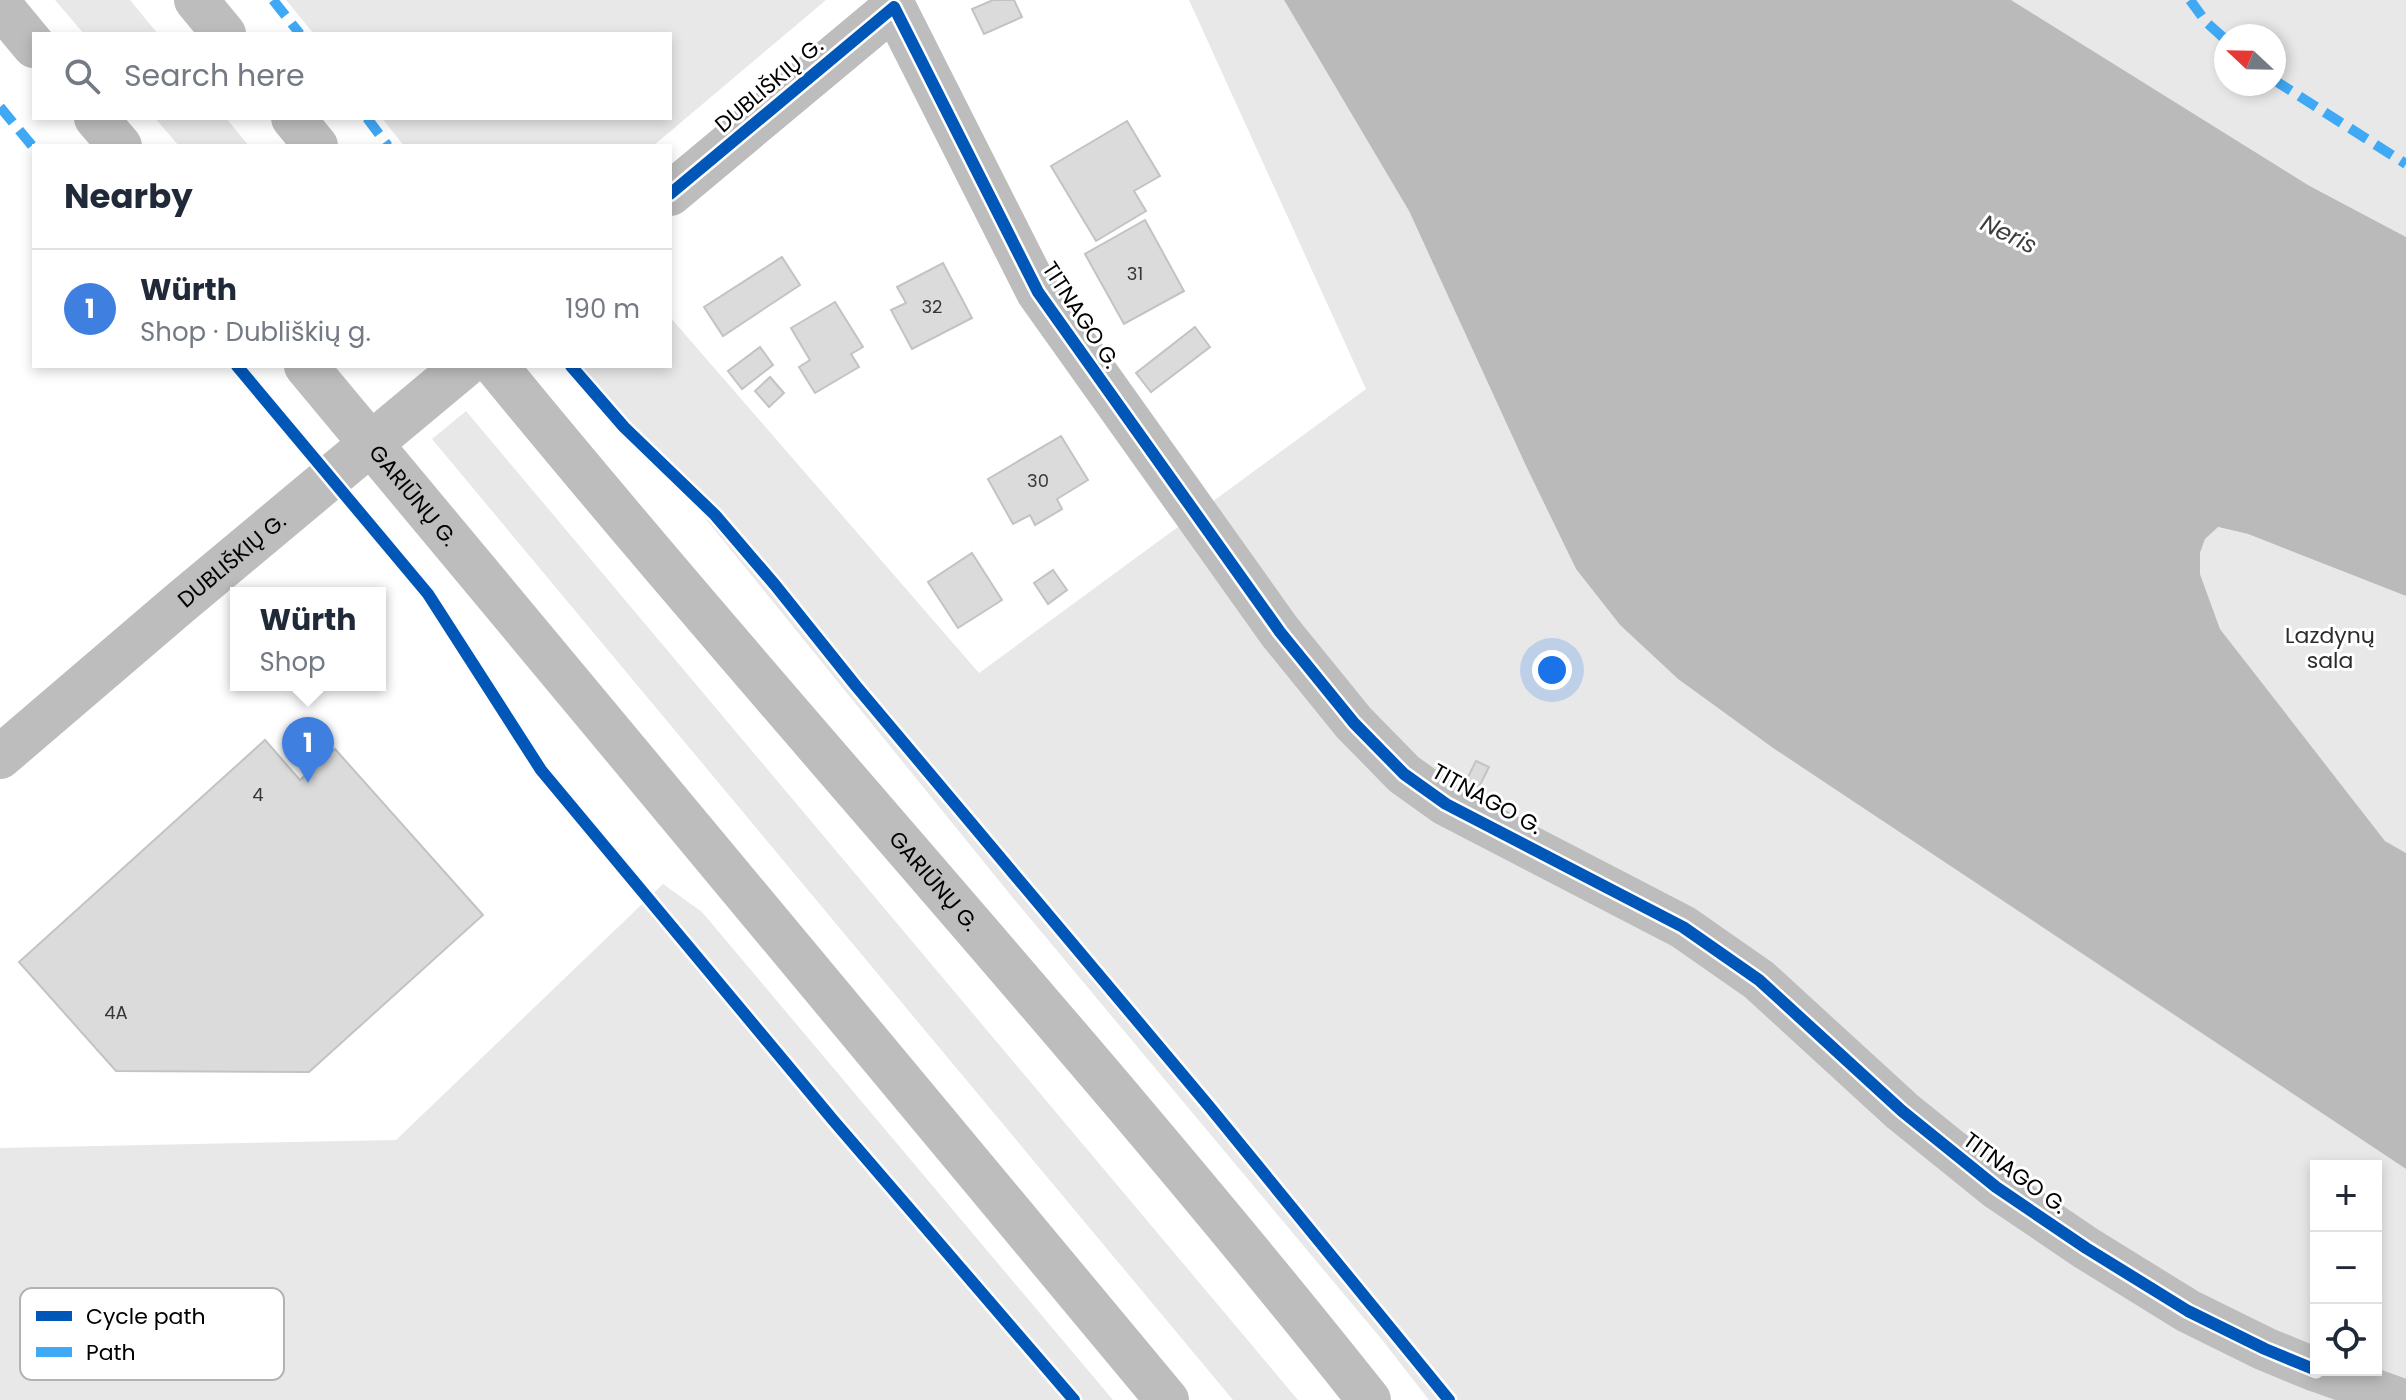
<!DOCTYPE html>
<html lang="en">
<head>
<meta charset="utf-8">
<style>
	:root { --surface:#fff; --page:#f6f6f7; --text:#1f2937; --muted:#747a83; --line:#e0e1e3; --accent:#595959 }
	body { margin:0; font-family:Poppins,sans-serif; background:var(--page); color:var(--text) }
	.controls { position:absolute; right:24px; bottom:24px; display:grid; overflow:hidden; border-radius:0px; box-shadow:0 4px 12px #0003 }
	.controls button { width:72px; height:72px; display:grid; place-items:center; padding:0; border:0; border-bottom:2px solid var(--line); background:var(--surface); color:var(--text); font:40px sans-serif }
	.compass { position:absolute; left:2214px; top:24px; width:72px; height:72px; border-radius:50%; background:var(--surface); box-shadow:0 4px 12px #0003; rotate:292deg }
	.you { position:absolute; left:1552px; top:670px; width:28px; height:28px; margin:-20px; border:6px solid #fff; border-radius:50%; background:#1a73e8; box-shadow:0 0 0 12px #1a73e833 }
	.badge { display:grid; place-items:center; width:52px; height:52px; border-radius:50%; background:var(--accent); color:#fff; font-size:26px; font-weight:700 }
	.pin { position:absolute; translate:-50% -66px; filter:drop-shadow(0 2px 4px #0008) }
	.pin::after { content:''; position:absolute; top:42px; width:28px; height:24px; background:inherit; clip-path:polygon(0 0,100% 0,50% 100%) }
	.popup { position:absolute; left:230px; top:587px; width:156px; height:104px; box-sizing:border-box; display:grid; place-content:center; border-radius:0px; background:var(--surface); filter:drop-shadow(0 2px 6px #0005); font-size:26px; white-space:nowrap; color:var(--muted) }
	.popup b { font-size:30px; color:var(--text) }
	.popup::after { content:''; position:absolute; left:50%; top:100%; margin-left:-16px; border:16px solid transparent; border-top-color:var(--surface) }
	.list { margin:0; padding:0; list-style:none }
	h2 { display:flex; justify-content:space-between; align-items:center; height:104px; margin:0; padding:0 32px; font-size:34px }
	h2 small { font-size:26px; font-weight:400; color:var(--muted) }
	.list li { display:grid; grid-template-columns:52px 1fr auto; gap:24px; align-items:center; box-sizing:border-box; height:120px; padding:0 32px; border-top:2px solid var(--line) }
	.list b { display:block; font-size:30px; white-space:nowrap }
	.list p { margin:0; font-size:26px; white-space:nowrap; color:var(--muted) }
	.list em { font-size:26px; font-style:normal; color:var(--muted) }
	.icon { flex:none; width:44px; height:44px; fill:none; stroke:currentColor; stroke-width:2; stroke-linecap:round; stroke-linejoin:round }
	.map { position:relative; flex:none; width:2406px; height:1400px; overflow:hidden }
	.search { position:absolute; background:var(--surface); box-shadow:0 4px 12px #0003; left:32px; top:32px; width:640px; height:88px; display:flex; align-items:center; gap:20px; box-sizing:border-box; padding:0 28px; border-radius:0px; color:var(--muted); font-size:30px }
	.panel { position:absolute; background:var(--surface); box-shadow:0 4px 12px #0003; left:32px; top:144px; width:640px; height:224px; border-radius:0px }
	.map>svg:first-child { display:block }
	.green { fill:#e8e8e8; fill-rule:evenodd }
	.water { fill:#bababa }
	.building { fill:#dbdbdb; stroke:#c3c3c3; stroke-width:2 }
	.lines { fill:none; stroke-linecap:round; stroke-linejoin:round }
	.minor { stroke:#bdbdbd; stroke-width:44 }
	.highway { stroke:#bdbdbd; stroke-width:44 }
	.quiet { stroke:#3fa9f5; stroke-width:10; stroke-dasharray:20 10; stroke-linecap:butt }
	.cycleway-casing { stroke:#fff; stroke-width:17 }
	.cycleway { stroke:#0057b8; stroke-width:12 }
	.labels { text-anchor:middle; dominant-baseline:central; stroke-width:6; stroke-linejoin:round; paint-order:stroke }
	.number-label { font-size:18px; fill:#373737 }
	.street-label { font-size:22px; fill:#000; stroke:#fff }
	.park-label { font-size:22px; fill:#2c2c2c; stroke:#fff }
	.water-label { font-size:24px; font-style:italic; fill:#3d3d3d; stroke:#fff }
	.key { fill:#fff; stroke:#b2b2b2; stroke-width:2 }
	.key-label { font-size:22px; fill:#000 }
</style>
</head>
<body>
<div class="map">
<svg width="2406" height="1400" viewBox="0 0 2406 1400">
	<rect width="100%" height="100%" fill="#fff"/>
	<path class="green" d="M55,0H130L158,34H84Z
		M286,0H826L653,146H404L382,118H670V34H314Z
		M1189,0H1284L1409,211L1526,466L1576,569L1620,625L1678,679L1773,748L2406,1169V1400H1429L1383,1341L1013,898L582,366H670V317L979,673L1366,389ZM2316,1166H2376V1370H2316Z
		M2011,0H2406V237L2308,185ZM2226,36H2274V84H2226Z
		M155,118H226L249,146H179Z
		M466,411L1298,1400H1233L432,439Z
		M2217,527L2248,534L2406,596V853L2385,841L2220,629L2200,574V553L2205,539Z
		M663,884L702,912L1113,1400H0V1148L396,1140Z"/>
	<path class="water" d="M1284,0H2011L2308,185L2406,237V596L2248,534L2218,527L2205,539L2200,553V574L2220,629L2385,841L2406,853V1169L1773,748L1678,679L1620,625L1576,569L1526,466L1409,211Z"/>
	<path class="building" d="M993,0H1014L1022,17L984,34L972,9Z
		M1127,121L1160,176L1134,191L1146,211L1096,241L1051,166Z
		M1145,220L1184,291L1124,324L1085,254Z
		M782,257L800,285L723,336L704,307Z
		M943,263L972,318L912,349L891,310L906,303L897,287Z
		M835,302L863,347L851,354L859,367L815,393L799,367L810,360L791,328Z
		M1195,327L1210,347L1151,392L1136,373Z
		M760,347L773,365L742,389L728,371Z
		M770,377L784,393L769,407L755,391Z
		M1061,436L1088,480L1057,499L1062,509L1035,525L1030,515L1013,524L988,479Z
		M972,553L1002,600L958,628L928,582Z
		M1053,570L1067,590L1048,604L1034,583Z
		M265,740L300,780L335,749L483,915L309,1072L116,1071L19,962Z
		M1476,761L1489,767L1479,787L1466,781Z"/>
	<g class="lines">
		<g class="minor">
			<path d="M670,194L894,7L1038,292L1280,632L1354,723L1404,774L1446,804L1683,927L1759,980L1902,1111L1996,1187L2086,1248L2188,1311L2265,1349L2316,1370"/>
			<path id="s1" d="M0,757L180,603L464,366"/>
			<path d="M2317,1370L2400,1400"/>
		</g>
		<g class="highway">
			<path d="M196,0L224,34"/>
			<path d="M891,0L894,7"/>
			<path d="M0,5L34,46"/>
			<path d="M96,118L120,146"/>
			<path d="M293,118L316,146"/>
			<path id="s2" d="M306,366L1167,1400"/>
			<path id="s3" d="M496,366C782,715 1089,1047 1369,1400"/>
		</g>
		<path class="quiet" d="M273,0L300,34
			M2190,0L2206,22L2226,40
			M2274,80L2406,164
			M0,107L34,148
			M367,118L388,146"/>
		<g class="cycleway-casing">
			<path id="cycleway" d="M670,194L894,7L1038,292L1280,632L1354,723L1404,774L1446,804L1683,927L1759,980L1902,1111L1996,1187L2086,1248L2188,1311L2265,1349L2316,1370
				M237,366L428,594L541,770L833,1120L1074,1400
				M571,366L624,427L715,515L775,585L856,686L1208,1105L1449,1400"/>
		</g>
		<use href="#cycleway" class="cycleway"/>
	</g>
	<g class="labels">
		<g class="number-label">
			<text x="1135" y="273">31</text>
			<text x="932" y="306">32</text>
			<text x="1038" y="480">30</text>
			<text x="258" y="794">4</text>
			<text x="116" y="1012">4A</text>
		</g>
		<g class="street-label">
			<text transform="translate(769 85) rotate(-40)">DUBLIŠKIŲ G.</text>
			<text transform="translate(1081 315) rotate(57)">TITNAGO G.</text>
			<text stroke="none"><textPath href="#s2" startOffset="168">GARIŪNŲ G.</textPath></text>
			<text stroke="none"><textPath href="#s1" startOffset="304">DUBLIŠKIŲ G.</textPath></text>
			<text transform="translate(1487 799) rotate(29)">TITNAGO G.</text>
			<text stroke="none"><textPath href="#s3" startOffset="676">GARIŪNŲ G.</textPath></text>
			<text transform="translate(2015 1173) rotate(36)">TITNAGO G.</text>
		</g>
		<g class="park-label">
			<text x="2330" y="635">Lazdynų<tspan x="2330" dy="25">sala</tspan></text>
		</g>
		<g class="water-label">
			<text transform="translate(2009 234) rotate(26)">Neris</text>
		</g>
	</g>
	<rect x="20" y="1288" width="264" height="92" rx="12" class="key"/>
	<rect x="36" y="1311" width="36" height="10" fill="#0057b8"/>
	<rect x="36" y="1347" width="36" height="10" fill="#3fa9f5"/>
	<g class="key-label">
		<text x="86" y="1324">Cycle path</text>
		<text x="86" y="1360">Path</text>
	</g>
</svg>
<div class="controls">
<button>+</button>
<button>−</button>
<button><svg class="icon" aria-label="locate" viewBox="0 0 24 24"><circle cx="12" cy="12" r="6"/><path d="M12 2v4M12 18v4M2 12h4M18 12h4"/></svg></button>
</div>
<svg class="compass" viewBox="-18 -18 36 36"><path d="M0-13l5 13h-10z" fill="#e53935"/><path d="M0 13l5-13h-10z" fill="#747a83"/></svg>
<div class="you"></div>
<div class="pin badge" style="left:308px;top:783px;background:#3f7fe0">1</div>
<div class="popup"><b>Würth</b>Shop</div>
<div class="search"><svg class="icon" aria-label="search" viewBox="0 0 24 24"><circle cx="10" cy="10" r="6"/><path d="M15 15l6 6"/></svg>Search here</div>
<section class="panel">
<h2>Nearby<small></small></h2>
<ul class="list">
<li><span class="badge" style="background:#3f7fe0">1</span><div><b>Würth</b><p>Shop · Dubliškių g.</p></div><em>190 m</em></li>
</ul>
</section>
</div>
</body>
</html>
